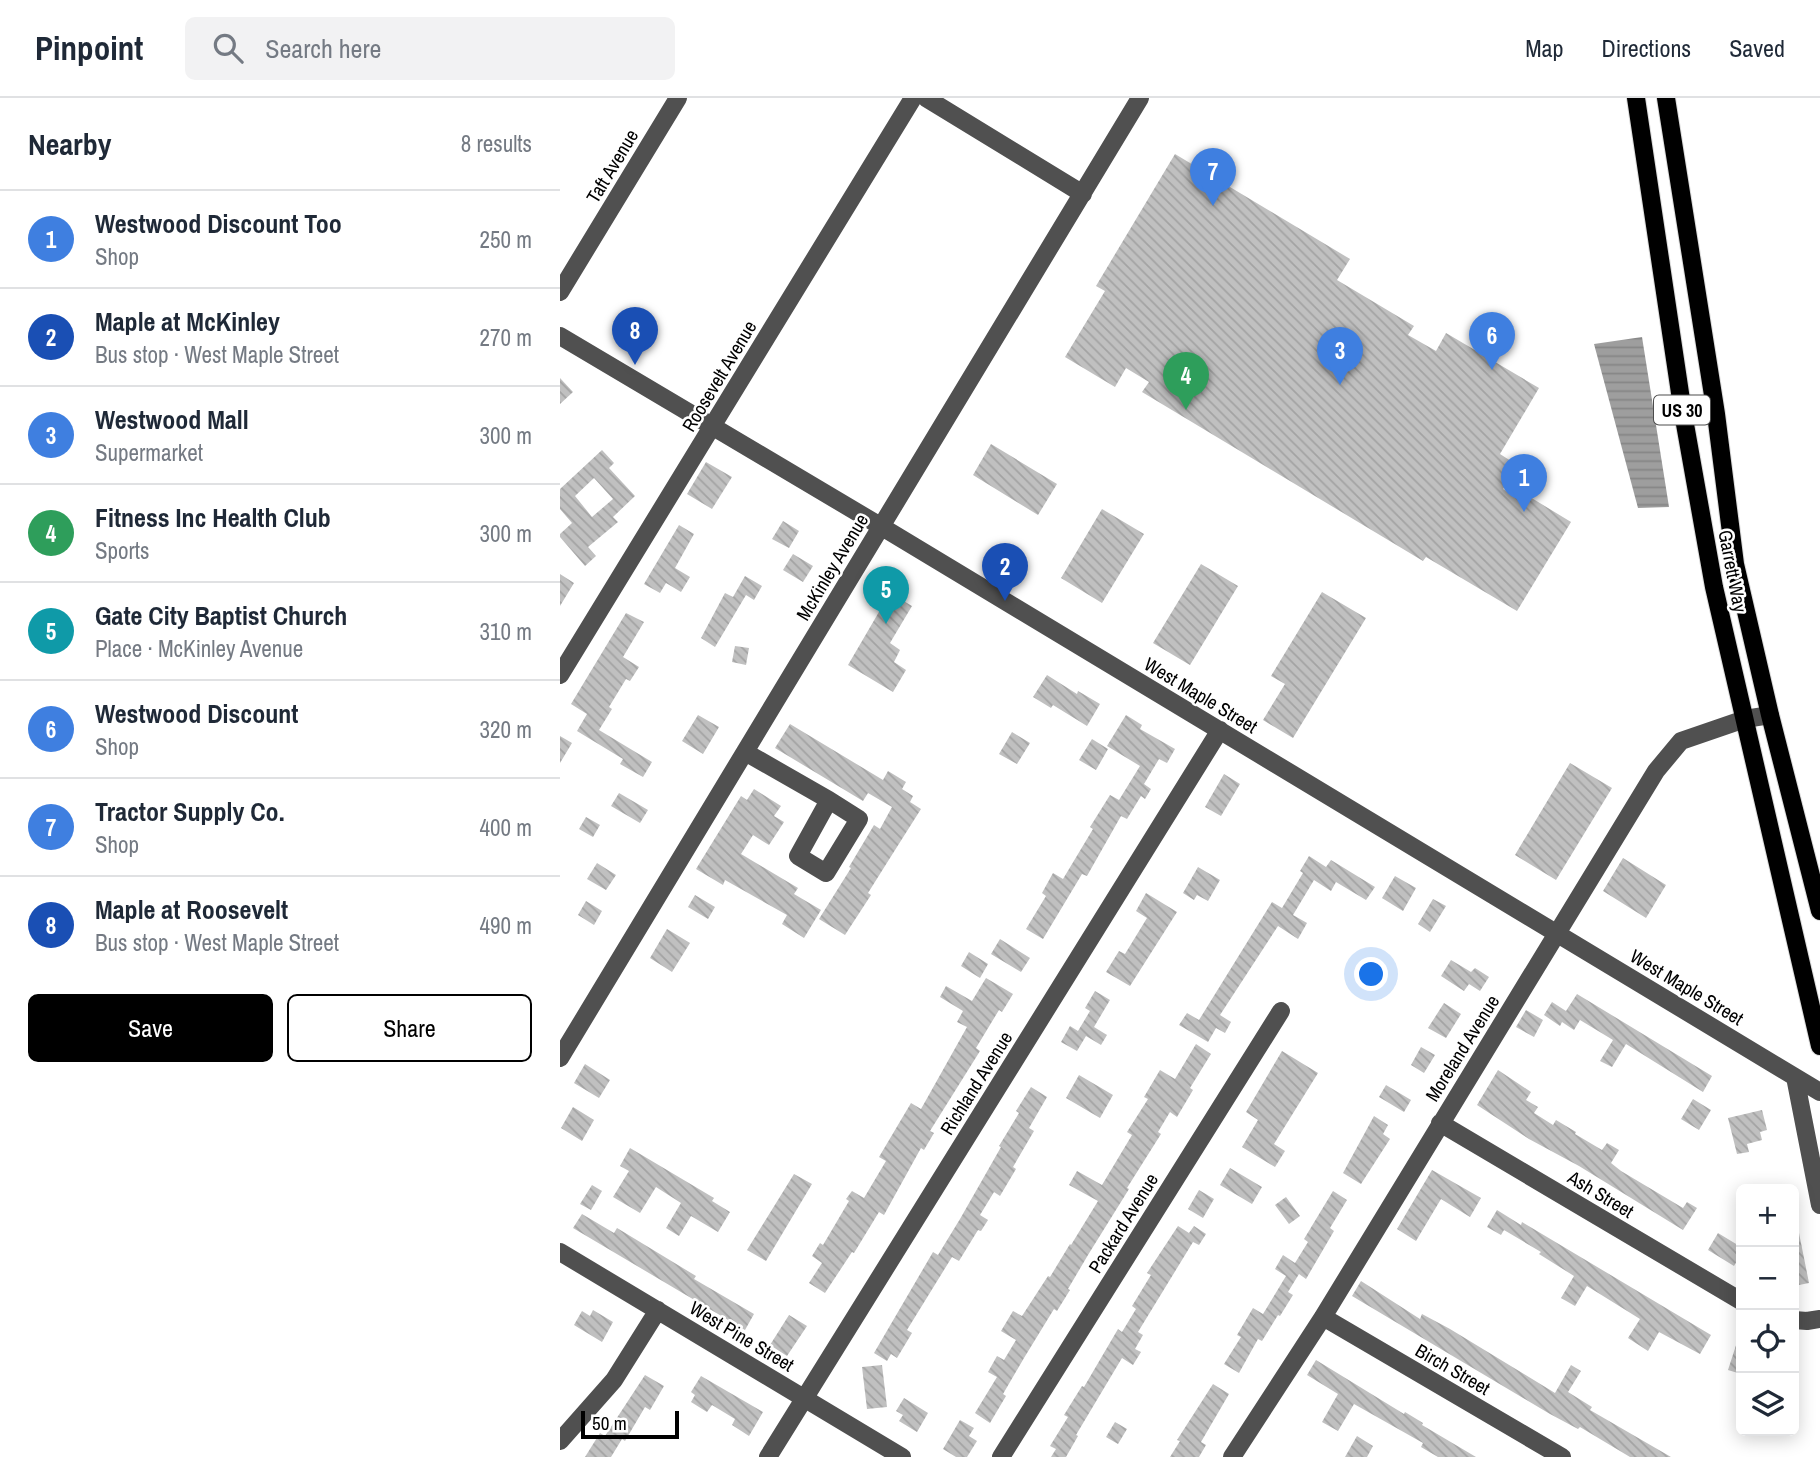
<!DOCTYPE html>
<html lang="en">
<head>
<meta charset="utf-8">
<style>
	:root { --surface:#fff; --page:#f2f2f3; --text:#1f2937; --muted:#747a83; --line:#e0e1e3; --accent:#000 }
	body { margin:0; font-family:"Archivo Narrow",sans-serif; background:var(--page); color:var(--text) }
	.controls { position:absolute; right:21px; bottom:21px; display:grid; overflow:hidden; border-radius:10px; box-shadow:0 4px 18px #0003 }
	.controls button { width:63px; height:63px; display:grid; place-items:center; padding:0; border:0; border-bottom:2px solid var(--line); background:var(--surface); color:var(--text); font:35px sans-serif }
	.scale { position:absolute; left:21px; bottom:18px; width:98px; box-sizing:border-box; padding-left:7px; border:4px solid #000; border-top:0; font-size:19px; line-height:24px; white-space:nowrap; color:#000; -webkit-text-stroke:5px #fff; paint-order:stroke }
	.you { position:absolute; left:812px; top:877px; width:24px; height:24px; margin:-18px; border:5px solid #fff; border-radius:50%; background:#1a73e8; box-shadow:0 0 0 10px #1a73e833 }
	.badge { display:grid; place-items:center; width:46px; height:46px; border-radius:50%; background:var(--accent); color:#fff; font-size:23px; font-weight:700 }
	.pin { position:absolute; translate:-50% -58px; filter:drop-shadow(0 2px 4px #0008) }
	.pin::after { content:''; position:absolute; top:37px; width:24px; height:21px; background:inherit; clip-path:polygon(0 0,100% 0,50% 100%) }
	.list { margin:0; padding:0; list-style:none }
	h2 { display:flex; justify-content:space-between; align-items:center; height:91px; margin:0; padding:0 28px; font-size:30px }
	h2 small { font-size:23px; font-weight:400; color:var(--muted) }
	.list li { display:grid; grid-template-columns:46px 1fr auto; gap:21px; align-items:center; box-sizing:border-box; height:98px; padding:0 28px; border-top:2px solid var(--line) }
	.list b { display:block; font-size:26px; white-space:nowrap }
	.list p { margin:0; font-size:23px; white-space:nowrap; color:var(--muted) }
	.list em { font-size:23px; font-style:normal; color:var(--muted) }
	.actions { display:flex; gap:14px; padding:21px 28px }
	.actions a { flex:1; padding:16px 0; border:2px solid var(--accent); border-radius:10px; text-align:center; font-size:24px; color:var(--accent) }
	.actions .main { background:var(--accent); color:#fff }
	.icon { flex:none; width:38px; height:38px; fill:none; stroke:currentColor; stroke-width:2; stroke-linecap:round; stroke-linejoin:round }
	.map { position:relative; flex:none; width:1260px; height:1359px; overflow:hidden }
	header { display:flex; align-items:center; gap:42px; box-sizing:border-box; height:98px; padding:0 35px; background:var(--surface); border-bottom:2px solid var(--line) }
	header strong { font-size:33px }
	nav { display:flex; gap:38px; margin-inline-start:auto; font-size:24px }
	.search { width:490px; height:63px; background:var(--page); display:flex; align-items:center; gap:18px; box-sizing:border-box; padding:0 24px; border-radius:10px; color:var(--muted); font-size:26px }
	main { display:flex }
	aside { flex:1; background:var(--surface) }
	.map>svg:first-child { display:block }
	.water { fill:url(#water-rules) }
	.building { fill:url(#building-back-hatch); fill-rule:evenodd }
	.lines { fill:none; stroke-linecap:round; stroke-linejoin:round }
	.major-casing { stroke:#dbdbdb; stroke-width:20 }
	.minor { stroke:#505050; stroke-width:18 }
	.major { stroke:#000; stroke-width:18 }
	.labels { text-anchor:middle; dominant-baseline:central; stroke-width:5; stroke-linejoin:round; paint-order:stroke }
	.shield { fill:#fff; stroke:#4c4c4c; stroke-width:2 }
	.shield-label { font-size:18px; font-weight:bold; fill:#000 }
	.street-label { font-size:19px; fill:#000; stroke:#fff }
</style>
</head>
<body>
<header>
<strong>Pinpoint</strong>
<div class="search"><svg class="icon" aria-label="search" viewBox="0 0 24 24"><circle cx="10" cy="10" r="6"/><path d="M15 15l6 6"/></svg>Search here</div>
<nav><a>Map</a><a>Directions</a><a>Saved</a></nav>
</header>
<main>
<aside>
<h2>Nearby<small>8 results</small></h2>
<ul class="list">
<li><span class="badge" style="background:#3f7fe0">1</span><div><b>Westwood Discount Too</b><p>Shop</p></div><em>250 m</em></li>
<li><span class="badge" style="background:#1a4fb4">2</span><div><b>Maple at McKinley</b><p>Bus stop · West Maple Street</p></div><em>270 m</em></li>
<li><span class="badge" style="background:#3f7fe0">3</span><div><b>Westwood Mall</b><p>Supermarket</p></div><em>300 m</em></li>
<li><span class="badge" style="background:#2e9e5b">4</span><div><b>Fitness Inc Health Club</b><p>Sports</p></div><em>300 m</em></li>
<li><span class="badge" style="background:#0f9aa8">5</span><div><b>Gate City Baptist Church</b><p>Place · McKinley Avenue</p></div><em>310 m</em></li>
<li><span class="badge" style="background:#3f7fe0">6</span><div><b>Westwood Discount</b><p>Shop</p></div><em>320 m</em></li>
<li><span class="badge" style="background:#3f7fe0">7</span><div><b>Tractor Supply Co.</b><p>Shop</p></div><em>400 m</em></li>
<li><span class="badge" style="background:#1a4fb4">8</span><div><b>Maple at Roosevelt</b><p>Bus stop · West Maple Street</p></div><em>490 m</em></li>
</ul>
<div class="actions"><a class="main">Save</a><a>Share</a></div>
</aside>
<div class="map">
<svg width="1260" height="1359" viewBox="0 0 1260 1359">
	<defs>
		<pattern id="water-rules" width="6" height="5" patternUnits="userSpaceOnUse" patternTransform="scale(1.75)"><rect width="6" height="5" fill="#9e9e9e"/><path d="M0 2.5h6" fill="none" stroke="#868686"/></pattern>
		<pattern id="building-back-hatch" width="6" height="6" patternUnits="userSpaceOnUse" patternTransform="scale(1.75)"><rect width="6" height="6" fill="#c0c0c0"/><path d="M-1 5l2 2M0 0l6 6M5-1l2 2" fill="none" stroke="#a3a3a3"/></pattern>
	</defs>
	<rect width="100%" height="100%" fill="#fff"/>
	<path class="water" d="M1082,239L1109,409L1078,410L1034,246Z"/>
	<path class="building" d="M615,56L790,161L777,182L854,228L848,237L876,253L886,235L979,290L940,356L957,367L943,391L961,403L965,396L1011,424L957,513L866,459L863,463L582,294L589,284L566,270L555,289L505,259L545,193L536,188Z
		M0,280L13,294L0,306Z
		M431,346L497,386L478,417L413,377Z
		M42,352L54,365L49,370L75,398L53,419L58,424L28,449L36,458L25,468L0,439V436L12,425L0,411V391ZM34,380L53,401L32,419L15,398Z
		M146,364L172,379L152,411L127,396Z
		M542,411L584,436L542,505L501,480Z
		M223,423L239,433L229,450L212,441Z
		M119,427L134,436L115,470L130,479L121,494L106,485L100,495L84,486Z
		M233,456L253,468L243,484L223,472Z
		M641,466L678,488L630,567L593,545Z
		M0,476L14,485L0,508Z
		M185,478L202,488L194,502L186,497L155,549L141,540L165,495L173,499Z
		M762,494L806,520L733,640L703,622L725,586L711,578Z
		M330,495L352,508L330,545L340,552L334,564L346,572L333,594L288,567Z
		M66,515L84,524L63,559L79,569L70,583L66,581L49,609L52,611L39,632L92,664L83,679L60,666L63,661L17,633L27,616L11,606Z
		M175,548L189,550L186,567L172,564Z
		M487,577L517,596L518,593L540,606L527,628L493,607L491,610L473,599Z
		M138,617L159,629L143,656L122,643Z
		M566,617L582,627L580,631L615,651L607,665L599,661L584,686L591,691L585,701L581,698L567,721L561,718L527,778L522,776L483,841L466,831L486,798L482,795L493,775L503,781L533,731L530,729L550,697L559,702L580,668L547,648Z
		M230,626L323,682L328,673L346,684L342,691L353,698L350,704L361,711L330,760L308,795L311,797L285,837L259,821L291,770L289,769L314,727L320,731L332,709L308,695L303,703L215,650Z
		M452,634L470,645L457,666L439,656Z
		M0,638L12,645L0,665Z
		M532,641L548,651L536,672L519,662Z
		M1010,665L1052,690L996,782L955,757Z
		M664,676L680,686L661,718L645,709Z
		M194,691L221,708L214,718L224,724L209,747L193,737L181,756L238,790L234,796L261,812L244,840L222,826L227,817L165,782L163,787L136,771L181,698L187,702Z
		M59,695L88,712L80,725L51,708Z
		M26,719L40,727L33,739L19,731Z
		M749,758L766,769L771,762L815,789L806,802L776,784L771,793L754,782L733,817L747,825L738,841L718,828L660,917L671,924L665,935L656,930L648,944L619,927L627,915L639,922L712,804L722,810L743,775L740,773Z
		M1063,760L1106,787L1086,820L1043,793Z
		M37,765L56,777L46,792L27,781Z
		M638,769L660,782L648,803L637,797L634,802L623,795Z
		M835,778L856,790L843,813L822,800Z
		M586,795L617,814L570,888L546,874L559,853L565,856L587,820L576,813Z
		M135,797L155,809L148,821L128,809Z
		M873,801L886,808L870,834L858,826Z
		M26,803L42,813L34,827L18,817Z
		M107,831L130,845L112,874L90,860Z
		M440,841L470,860L461,874L431,856Z
		M409,854L428,866L420,880L401,868Z
		M891,862L911,874L915,870L929,879L920,893L909,886L904,893L881,878Z
		M426,880L453,896L442,914L439,912L416,950L420,953L370,1033L374,1035L364,1052L361,1050L324,1117L319,1114L294,1155L292,1154L265,1195L249,1185L262,1165L252,1158L260,1145L263,1147L289,1103L286,1101L292,1093L304,1100L326,1063L319,1059L351,1005L361,1011L407,929L397,924L403,913L380,899L386,888L412,903Z
		M535,893L550,902L534,929L547,937L541,947L526,938L517,953L501,944L510,928L518,933L530,913L525,910Z
		M1017,896L1152,978L1143,994L1066,946L1052,969L1040,963L1053,942L1020,922L1014,932L1002,924L1000,928L984,917L992,904L1006,913Z
		M884,905L901,916L886,940L868,930Z
		M966,912L983,922L974,939L956,929Z
		M636,946L651,956L630,990L633,992L617,1019L610,1014L598,1034L601,1036L567,1090L569,1091L528,1157L508,1191L510,1192L497,1213L494,1211L464,1260L443,1296L446,1298L430,1325L415,1315L437,1279L428,1274L437,1258L444,1262L456,1242L441,1233L453,1213L462,1218L488,1178L490,1179L510,1146L511,1147L538,1103L509,1087L517,1073L542,1087L572,1037L567,1034L588,1001L584,999L600,972L615,981Z
		M861,949L875,957L864,975L851,967Z
		M722,953L758,975L714,1046L725,1053L715,1069L682,1049L698,1022L686,1014Z
		M25,966L50,982L39,1000L14,985Z
		M938,972L971,994L966,1002L978,1009L974,1015L993,1027L996,1022L1016,1034L1015,1036L1042,1052L1047,1045L1059,1052L1051,1065L1061,1073L1123,1110L1127,1104L1137,1110L1123,1132L1019,1068L969,1041L917,1007Z
		M519,977L553,997L540,1020L506,1000Z
		M826,987L851,1002L844,1014L819,999Z
		M471,989L487,999L469,1030L474,1033L453,1069L456,1071L440,1098L434,1094L420,1117L428,1122L421,1133L418,1132L399,1163L392,1159L347,1232L352,1235L337,1260L331,1256L327,1263L314,1255L373,1154L378,1157L400,1121L441,1049L439,1048L459,1015L456,1013Z
		M1133,1001L1151,1012L1139,1032L1121,1021Z
		M13,1009L34,1022L22,1043L1,1030Z
		M1202,1012L1207,1032L1200,1034L1202,1042L1187,1046L1189,1054L1177,1056L1168,1020Z
		M814,1018L828,1027L823,1036L830,1041L801,1086L783,1075Z
		M70,1050L154,1100L152,1103L170,1114L158,1134L131,1118L119,1138L106,1130L121,1105L96,1089L80,1115L53,1099L69,1073L60,1068Z
		M670,1070L702,1089L692,1106L660,1087Z
		M872,1072L921,1100L910,1119L881,1101L856,1143L837,1131Z
		M234,1076L252,1086L206,1163L187,1152Z
		M32,1087L42,1093L31,1112L20,1106Z
		M639,1092L654,1101L643,1120L628,1111Z
		M773,1093L787,1102L770,1130L774,1133L746,1181L739,1176L728,1194L733,1197L720,1218L718,1217L702,1243L698,1241L679,1275L664,1266L681,1239L677,1237L693,1210L703,1216L726,1178L715,1171L723,1157L735,1165L748,1144L744,1141Z
		M726,1099L740,1118L729,1126L715,1107Z
		M937,1112L961,1127L962,1124L1151,1237L1140,1256L1099,1234L1088,1253L1068,1240L1080,1221L1027,1188L1015,1208L1001,1200L1014,1178L979,1156L981,1154L944,1132L941,1137L927,1129Z
		M22,1116L54,1135L57,1130L136,1178L134,1181L194,1216L185,1232L13,1130Z
		M618,1128L629,1135L634,1128L646,1136L639,1147L633,1144L578,1234L583,1237L575,1251L581,1254L573,1267L562,1260L516,1337L518,1338L506,1359H491L496,1351L490,1348L508,1319L504,1317L522,1288L524,1289L558,1231L562,1234L576,1211L572,1208L591,1177L587,1175Z
		M1158,1135L1181,1149V1156L1174,1168L1148,1152Z
		M1234,1135H1239L1249,1185L1234,1188Z
		M801,1183L860,1221L862,1216L890,1231L995,1295L1011,1267L1021,1273L1008,1294L1032,1309L1030,1312L1111,1359H1070L1020,1329L1018,1331L990,1316L792,1198Z
		M33,1212L53,1224L42,1244L14,1227L22,1213L30,1218Z
		M229,1217L247,1228L227,1258L210,1247Z
		M1179,1238H1181V1276L1168,1272Z
		M756,1262L844,1316L845,1314L863,1325L862,1327L916,1359H878L861,1349L863,1345L794,1306L778,1333L762,1324L778,1296L747,1277Z
		M322,1267L327,1309L307,1311L302,1269Z
		M85,1277L104,1288L90,1312L85,1309L65,1343L62,1341L51,1359H25L40,1335L45,1338Z
		M141,1278L203,1314L189,1338L172,1327L175,1321L152,1307L147,1314L131,1304L135,1297L131,1294Z
		M653,1286L669,1296L641,1344L646,1347L639,1359H610L620,1343L617,1342Z
		M344,1300L368,1315L357,1334L339,1323L343,1317L336,1313Z
		M400,1322L414,1330L409,1338L417,1343L407,1359H396L383,1351Z
		M555,1324L567,1331L558,1346L546,1339Z
		M797,1338L813,1348L807,1359H785Z"/>
	<g class="lines">
		<g class="major-casing">
			<path id="major" d="M1076,0L1123,315L1154,489L1260,948
				M1106,0L1156,316L1175,466L1210,617L1260,813"/>
		</g>
		<path class="minor" d="M366,0L523,96
			M0,194L118,0
			M0,238L322,429L1260,994
			M0,577L353,0
			M185,654L269,702
			M269,702L299,721L266,775L238,758Z
			M0,960L580,0
			M1235,979L1260,1107
			M880,1025L1181,1203
			M0,1154L342,1359
			M763,1219L1002,1359
			M1234,1222L1247,1223L1260,1221
			M0,1343L54,1282L98,1212
			M208,1359L660,632
			M441,1359L721,913
			M672,1359L763,1219L1096,673L1121,643L1185,621L1210,617"/>
		<use href="#major" class="major"/>
	</g>
	<g class="labels">
		<rect class="shield" x="1094" y="297.5" width="56" height="29" rx="5"/>
		<g class="shield-label">
			<text x="1122" y="312">US 30</text>
		</g>
		<g class="street-label">
			<text transform="translate(52 68) rotate(-59)">Taft Avenue</text>
			<text transform="translate(159 278) rotate(-59)">Roosevelt Avenue</text>
			<text transform="translate(272 469) rotate(-59)">McKinley Avenue</text>
			<text transform="translate(1173 473) rotate(79)">Garrett Way</text>
			<text transform="translate(641 597) rotate(31)">West Maple Street</text>
			<text transform="translate(1127 889) rotate(31)">West Maple Street</text>
			<text transform="translate(902 950) rotate(-58)">Moreland Avenue</text>
			<text transform="translate(416 985) rotate(-58)">Richland Avenue</text>
			<text transform="translate(1041 1096) rotate(31)">Ash Street</text>
			<text transform="translate(563 1125) rotate(-58)">Packard Avenue</text>
			<text transform="translate(182 1238) rotate(31)">West Pine Street</text>
			<text transform="translate(893 1271) rotate(30)">Birch Street</text>
		</g>
	</g>
</svg>
<div class="controls">
<button>+</button>
<button>−</button>
<button><svg class="icon" aria-label="locate" viewBox="0 0 24 24"><circle cx="12" cy="12" r="6"/><path d="M12 2v4M12 18v4M2 12h4M18 12h4"/></svg></button>
<button><svg class="icon" aria-label="layers" viewBox="0 0 24 24"><path d="M12 4l9 5-9 5-9-5zM3 14l9 5 9-5"/></svg></button>
</div>
<div class="scale">50 m</div>
<div class="you"></div>
<div class="pin badge" style="left:964px;top:414px;background:#3f7fe0">1</div>
<div class="pin badge" style="left:445px;top:503px;background:#1a4fb4">2</div>
<div class="pin badge" style="left:780px;top:287px;background:#3f7fe0">3</div>
<div class="pin badge" style="left:626px;top:312px;background:#2e9e5b">4</div>
<div class="pin badge" style="left:326px;top:526px;background:#0f9aa8">5</div>
<div class="pin badge" style="left:932px;top:272px;background:#3f7fe0">6</div>
<div class="pin badge" style="left:653px;top:108px;background:#3f7fe0">7</div>
<div class="pin badge" style="left:75px;top:267px;background:#1a4fb4">8</div>
</div>
</main>
</body>
</html>
